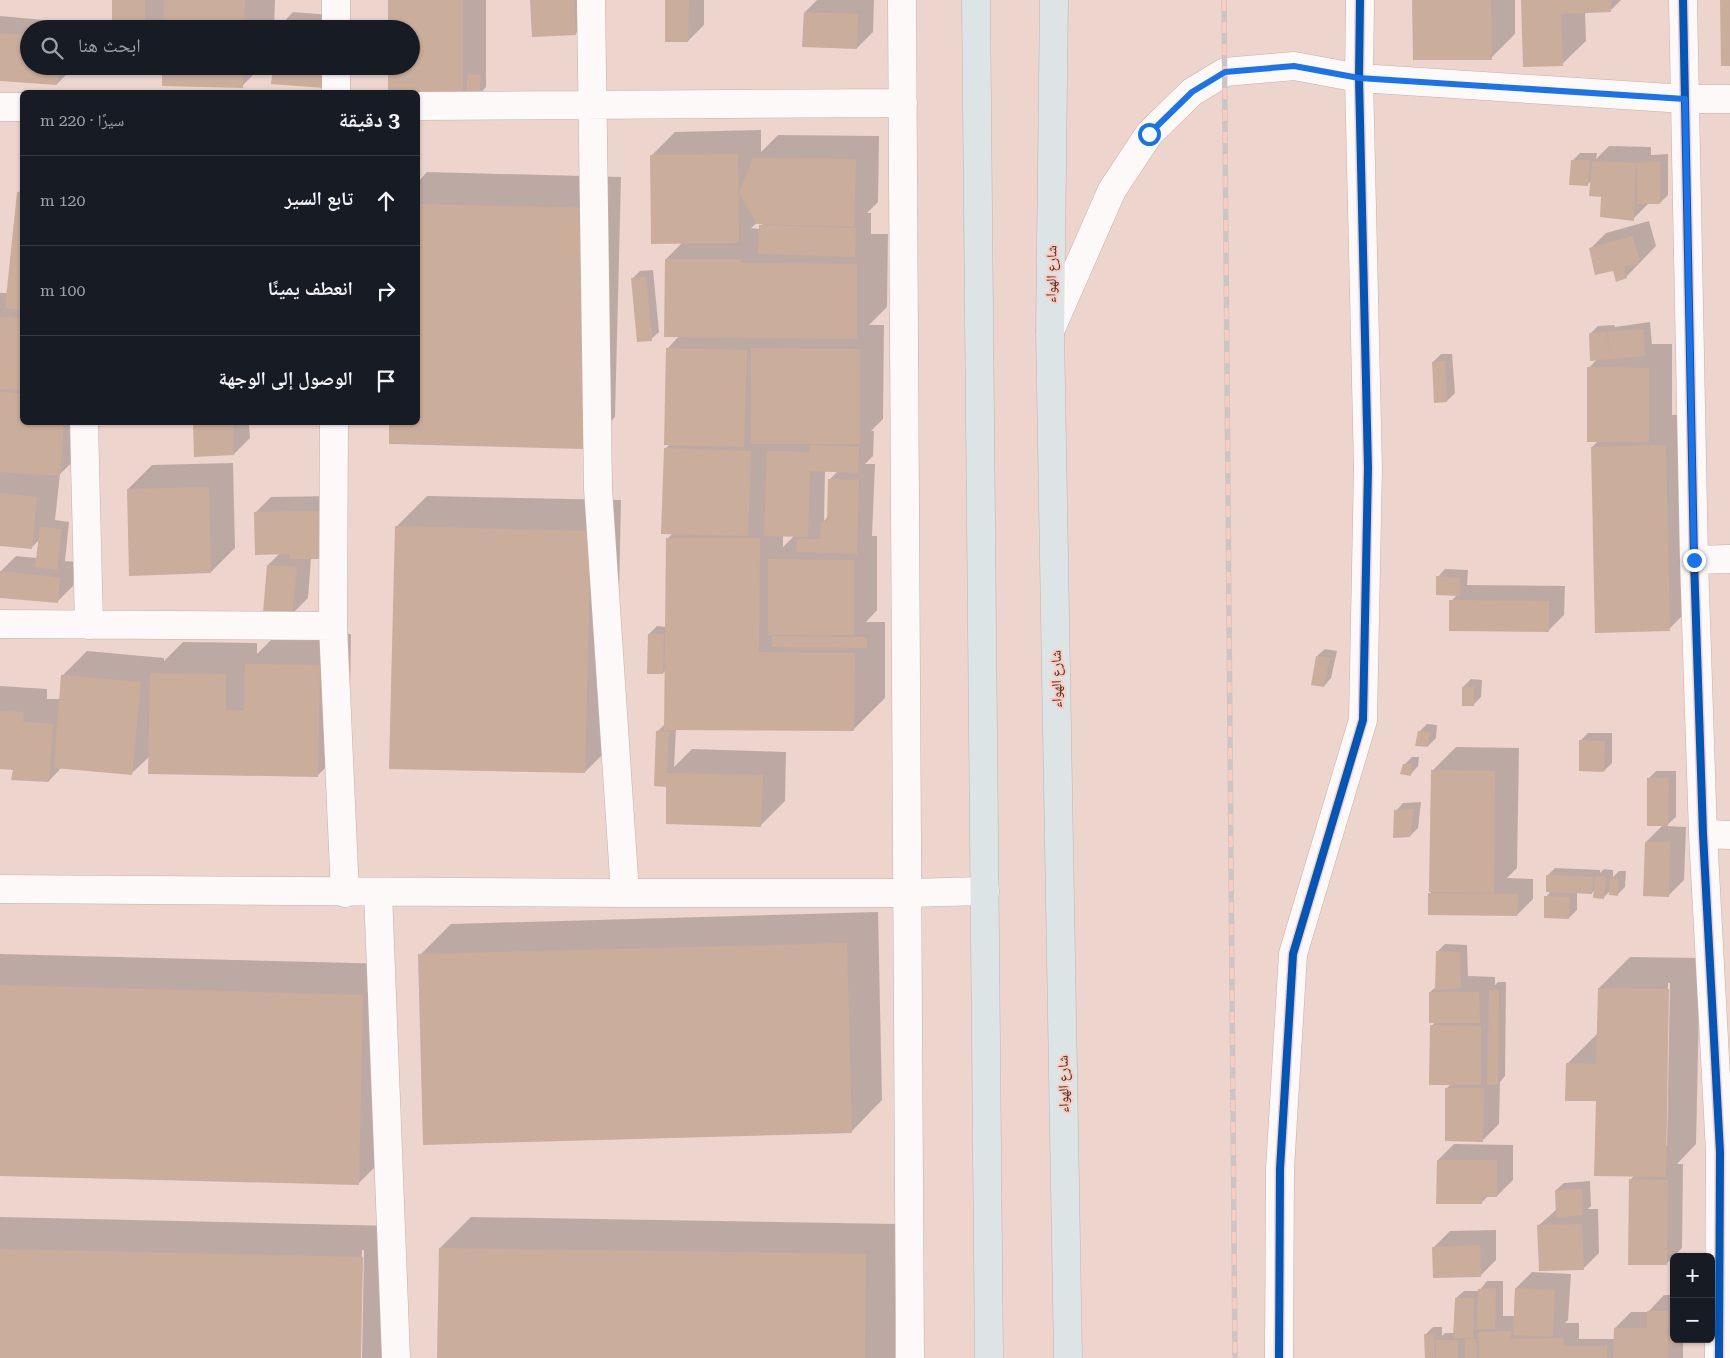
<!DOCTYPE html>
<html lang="ar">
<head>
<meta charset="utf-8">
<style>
	:root { --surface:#171b24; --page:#242831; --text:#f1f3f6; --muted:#9ea1a6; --line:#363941 }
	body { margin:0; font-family:"Roboto Serif","Noto Naskh Arabic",serif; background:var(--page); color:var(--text); direction:rtl }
	.controls { position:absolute; right:15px; bottom:15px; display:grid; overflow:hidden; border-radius:8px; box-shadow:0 1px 4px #0004 }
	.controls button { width:45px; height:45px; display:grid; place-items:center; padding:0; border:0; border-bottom:1px solid var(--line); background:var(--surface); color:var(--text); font:25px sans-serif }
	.stop { position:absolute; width:15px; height:15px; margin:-11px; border:4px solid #1a73e8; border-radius:50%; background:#fff }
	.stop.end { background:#1a73e8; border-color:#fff; box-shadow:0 1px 5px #0008 }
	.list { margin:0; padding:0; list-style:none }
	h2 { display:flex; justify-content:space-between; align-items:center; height:65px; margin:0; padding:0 20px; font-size:21px }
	h2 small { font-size:16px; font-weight:400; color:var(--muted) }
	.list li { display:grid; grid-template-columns:32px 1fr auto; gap:15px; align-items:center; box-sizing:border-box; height:90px; padding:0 20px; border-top:1px solid var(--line) }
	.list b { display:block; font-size:19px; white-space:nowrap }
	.list em { font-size:16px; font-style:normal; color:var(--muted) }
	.icon { flex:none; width:28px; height:28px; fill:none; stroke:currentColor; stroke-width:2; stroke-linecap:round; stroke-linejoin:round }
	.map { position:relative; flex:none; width:1730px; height:1358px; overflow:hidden; direction:ltr }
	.search { position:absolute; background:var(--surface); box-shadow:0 1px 4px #0004; left:20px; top:20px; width:400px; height:55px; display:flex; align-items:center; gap:12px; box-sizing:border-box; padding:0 18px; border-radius:28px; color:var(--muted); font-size:19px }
	.panel { position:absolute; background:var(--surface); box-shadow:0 1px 4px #0004; left:20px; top:90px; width:400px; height:335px; border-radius:8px; direction:rtl }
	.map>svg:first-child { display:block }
	.shadow { fill:#0003; fill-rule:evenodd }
	.building { fill:#cbad9b }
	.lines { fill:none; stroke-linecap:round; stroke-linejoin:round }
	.street-casing { stroke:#c8afa9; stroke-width:29 }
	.highway-casing { stroke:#c3b3ae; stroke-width:29 }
	.street { stroke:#fcf9f8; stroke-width:28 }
	.highway { stroke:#dce4e6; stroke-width:28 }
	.rail-casing { stroke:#cdc5c3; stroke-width:5.5 }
	.rail { stroke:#faccc0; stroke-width:4; stroke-dasharray:11; stroke-linecap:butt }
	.cycleway-casing { stroke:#faccc0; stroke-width:11 }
	.cycleway { stroke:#0057b8; stroke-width:8 }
	.route { stroke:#1a73e8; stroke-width:6 }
	.labels { text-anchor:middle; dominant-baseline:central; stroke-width:4; stroke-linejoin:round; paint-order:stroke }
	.street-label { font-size:14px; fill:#4b2e26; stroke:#faccc0 }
</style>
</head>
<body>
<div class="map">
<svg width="1730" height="1358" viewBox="0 0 1730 1358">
	<rect width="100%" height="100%" fill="#edd4cd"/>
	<path class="shadow" d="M113,0H275L274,29H113Z
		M389,0H486V87L479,95L389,92V66H411V29Z
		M532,0H590L591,18L575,34Z
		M667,0H704V25L688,41Z
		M817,0H874L873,32L857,48L805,12Z
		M1414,0H1515V34L1491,58Z
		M1523,0H1621L1610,11L1585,12L1586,41L1562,64Z
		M293,12L343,16L342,29H277Z
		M0,16L77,23V29H29V66H73V68L57,84L0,80Z
		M163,66H262L242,86Z
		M761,130V152L778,135L879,136L878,202L867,213H871V234H888L887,307L869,325H884L883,419L871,431H874L873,456L865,464H875L872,536H877V610L866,622H885V698L853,730L676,728L674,767L692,749L786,752L785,801L761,825L668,783L657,732L665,724L666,670L663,673L649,634L657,626L667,627L668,538L673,533L665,449L670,444L668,348L679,336L666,259L683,242L651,156L675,132ZM757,223H763L760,229L751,228ZM825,471H838L829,480L828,516L824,521ZM783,536H794L783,547Z
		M1609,146L1651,147V155L1668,154V195L1660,203H1649L1633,219L1602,196L1591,181L1588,184L1572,161L1580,153H1597L1596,159Z
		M427,172L621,177L615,417L584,448L418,422V182Z
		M22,189V422H86L84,451L60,474L55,520L69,522L65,561L76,562L73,586L57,602L0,596V572L16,556L37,558L40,539L31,548L0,545V293H8L18,193Z
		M1649,221L1656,246L1626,277L1614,270L1590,249L1606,233Z
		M653,270L659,332L651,339L633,278L640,271Z
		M1650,322L1652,344H1672V415L1697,414L1700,598L1669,629L1592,447L1598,441L1589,368L1597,359L1590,334L1598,326L1614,325L1615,327Z
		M1441,354H1452L1455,393L1447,401H1435L1433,362Z
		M194,422H249L250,438L234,454Z
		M233,463L235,548L211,572L128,489L152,465Z
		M336,496L311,558L308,598L292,614L268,565L280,553L255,513L271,497Z
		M427,496L621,500L616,741L585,772L396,527Z
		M1445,569L1468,570L1467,585L1565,586L1564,615L1548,631L1451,601L1457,595L1438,577Z
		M278,633L351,634L349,744L317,776L150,756L132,773L62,767L49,781L14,768H0V686L47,689V699H61L63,675L87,651L164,658V661L183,642L257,643V654Z
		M1325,649L1337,651L1331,678L1324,686L1317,656Z
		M1471,679L1482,680L1481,697L1473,705L1463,687Z
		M1427,724L1437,725L1436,738L1428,746L1419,732Z
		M1588,733H1612V763L1604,771L1580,741Z
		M1456,747L1519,748L1517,868L1507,878L1533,879V899L1517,915L1430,894L1432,891V771Z
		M1412,757H1419L1418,766L1411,774L1404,765Z
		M1656,771H1676V817L1666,826L1686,827L1684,880L1668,896L1646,842L1663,825L1648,779Z
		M1421,802L1418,828L1410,836L1396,811L1403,803Z
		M1555,868L1600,870V873L1604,869L1613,870V877L1619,871H1626L1625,887L1617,895L1611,890L1604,897L1595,889L1592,893L1577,892V910L1569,918L1546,897L1551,891L1547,876Z
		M878,912L882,1100L851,1132L420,955L451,924Z
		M1445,944L1467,945L1468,976L1495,977V985L1498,982H1506L1505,1076L1500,1082L1499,1124L1483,1140L1447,1088L1451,1084L1432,1026L1436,1021L1430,992L1437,986V952Z
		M0,954L394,964L389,1153L358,1184L0,1175Z
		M1630,957L1700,958L1696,1144L1677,1164H1683L1682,1248L1666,1264L1630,1180L1635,1175L1597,1100L1567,1064L1598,1033L1599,988ZM1668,983H1670L1667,1146H1665Z
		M1454,1144L1513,1145V1180L1497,1196H1488L1481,1203L1438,1160Z
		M1590,1181L1591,1206L1588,1209H1598L1599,1253L1583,1269L1538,1226L1557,1209L1556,1190L1564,1183Z
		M0,1217L394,1226L390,1358H362L364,1250H362L359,1358H0Z
		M471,1217L897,1224L895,1358H438L440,1248Z
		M1496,1230V1260L1480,1276L1434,1247L1450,1231Z
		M1532,1272L1571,1274L1568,1320L1565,1323H1579V1339H1615V1328L1631,1312H1648L1664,1295H1674V1339H1686L1683,1342V1358H1426L1425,1335L1433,1327H1442V1336L1445,1333H1455L1456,1298L1464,1291H1479L1487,1281H1503V1316H1515L1516,1288Z"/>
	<path class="building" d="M112,0H145V29H112Z
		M164,0H245L244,29H163Z
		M388,0H463V99L418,92H388V66H411V29H388Z
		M530,0H574L576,35L532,37Z
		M665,0H689L688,42H665Z
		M1412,0H1491L1492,60H1413Z
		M1521,0H1611V12L1561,14L1563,66L1523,67Z
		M1720,0H1730V66H1721Z
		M804,12L858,14L857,49L802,47Z
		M0,33L29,35V66H59L57,85L0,81Z
		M112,66H145V71H112Z
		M162,66H243V88L162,86Z
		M273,66H325L324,88L271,84Z
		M468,74L481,75L479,96L466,95Z
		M738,154L739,243L651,244L650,155Z
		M753,158L856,159L854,227L757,224L739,193Z
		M1571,160H1590L1588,186L1569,185Z
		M1592,161L1636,163L1634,221L1600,217L1601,197L1589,196Z
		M1661,161L1660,204H1637V163Z
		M17,192L22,193V310L5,308Z
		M418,204L591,208L584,449L389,444V422H418Z
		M759,225L856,228L855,257L758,254Z
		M1633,236L1640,263L1624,267L1627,278L1616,282L1613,271L1595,275L1589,248Z
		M665,259H741V263L857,264V339L664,337Z
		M646,277L652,341L637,342L631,278Z
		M0,317L22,318V390L0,389Z
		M1643,329L1645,356L1590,361L1589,333L1607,332L1609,352L1608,332Z
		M666,348L747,350L744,447L664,445Z
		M751,348L860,349V444H751Z
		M1445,361L1447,402L1434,403L1432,362Z
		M1587,367L1649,368V442H1587Z
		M0,392L22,393V422H64L60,476L0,472Z
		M193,422H233L234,455L194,457Z
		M809,445L859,447L858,473L808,471L810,474L808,537L764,536L767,451L809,452Z
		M1666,445L1670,631L1595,633L1591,447Z
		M664,448L751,451L748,536L661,534Z
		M828,479L859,480L857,554L796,552L797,539H820L821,522H827Z
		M209,487L211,573L129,576L127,489Z
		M0,493L37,497L32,549L0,546Z
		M320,511L321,559H290V554L255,555L254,512Z
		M395,526L591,531L585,773L389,769Z
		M40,527L62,529L57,570L35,567Z
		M666,538H760L759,652L855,653L854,731L664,730Z
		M768,559L854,560V635H768Z
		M267,565L297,567L292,616L263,613Z
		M0,571L60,578L58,603L0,598Z
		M1436,576L1460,578V596L1436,595Z
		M1449,600L1549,601V632L1449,631Z
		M648,634H664L663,674H647Z
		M772,636L867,637V648L772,647Z
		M1316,656L1330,658L1324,687L1311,685Z
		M245,664L320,665L318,777L148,774L150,673L226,674V710L244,711Z
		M61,675L141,682L132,775L54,768Z
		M1462,687H1474V706H1462Z
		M0,711L24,712L23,722L53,724L49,782L11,780L13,770L0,769Z
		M656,731L669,732L667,773L763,775L761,827L666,824V787L654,786Z
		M1418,731L1430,732L1428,747L1415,746Z
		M1579,740L1605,741L1604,772L1579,771Z
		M1403,764H1412L1411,776L1400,774Z
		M1431,770L1495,771L1494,893L1429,892Z
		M1647,778H1669L1668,826H1647Z
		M1414,809L1410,837L1393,838L1394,810Z
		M1645,842H1670L1669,897L1643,896Z
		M1546,875L1593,877L1592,894L1546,892Z
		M1595,876L1606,877L1604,899L1593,898Z
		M1610,878L1619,879L1618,896L1609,895Z
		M1428,893L1518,894L1517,916L1428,915Z
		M1544,896L1570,897L1569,919L1544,918Z
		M847,943L852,1133L423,1145L418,954Z
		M1436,951L1460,952L1461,988L1435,990Z
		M0,985L363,995L359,1185L0,1176Z
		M1598,988L1669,989L1666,1177L1594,1176L1596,1101H1565L1566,1063L1596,1064Z
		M1489,990H1499L1498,1085H1487Z
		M1429,992H1479L1480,1023H1429Z
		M1430,1025L1481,1026V1085H1429Z
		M1445,1088H1484L1483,1142L1445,1141Z
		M1437,1160H1497V1197H1482V1204H1436Z
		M1629,1179L1668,1180L1667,1265H1628Z
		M1582,1189L1583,1215L1556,1217L1555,1190Z
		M1582,1224L1584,1270L1539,1271L1537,1225Z
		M1480,1245L1481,1277L1433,1278L1432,1247Z
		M439,1248L866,1254L865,1358H437Z
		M0,1249L363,1257L361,1358H0Z
		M1496,1288L1495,1329H1477L1478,1289Z
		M1515,1288L1555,1290L1553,1337L1513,1335Z
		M1455,1298H1474L1473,1338H1453Z
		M1647,1311H1668V1358H1613L1614,1328H1647Z
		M1670,1328H1674V1339H1682V1345H1670Z
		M1511,1331V1339L1563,1338L1564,1346H1607V1358H1479L1478,1332Z
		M1424,1334L1434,1335L1435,1358H1425Z
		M1465,1339H1476L1477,1358H1465Z
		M1436,1340H1458V1358H1436Z"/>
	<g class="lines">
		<g class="street-casing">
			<path id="street" d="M591,0L598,488L625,893
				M902,0L910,1358
				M1683,0L1694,560L1703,834L1720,1152L1719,1358
				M336,29V0
				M336,92V66
				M418,106L903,103
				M0,107H22
				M1050,331L1112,190L1149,134L1192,92L1225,72L1294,66L1359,78L1685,99H1730
				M84,422L89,625
				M334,422L333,626L345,893
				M1694,560L1730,559
				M0,624L333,626
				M1703,834L1730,835
				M0,889L625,893H908L985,891
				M378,892L396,1358
				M1279,1358L1280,1169L1293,954L1363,720L1368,468L1359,78L1360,0"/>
		</g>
		<g class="highway-casing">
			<path id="highway" d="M976,0L989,1358
				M1054,0L1050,331L1068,1358"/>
		</g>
		<use href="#street" class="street"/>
		<use href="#highway" class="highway"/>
		<g class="rail-casing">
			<path id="rail" d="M1224,0L1235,1358"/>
		</g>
		<use href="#rail" class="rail"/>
		<g class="cycleway-casing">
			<path id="cycleway" d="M1683,0L1694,560L1703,834L1720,1152L1719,1358
				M1279,1358L1280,1169L1293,954L1363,720L1368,468L1359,78L1360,0"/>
		</g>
		<use href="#cycleway" class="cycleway"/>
	</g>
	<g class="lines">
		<path class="route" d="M1149,134L1192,92L1225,72L1294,66L1359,78L1685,99L1694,560"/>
	</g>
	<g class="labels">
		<g class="street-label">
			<text transform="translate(1051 274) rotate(-89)">شارع الهواء</text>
			<text transform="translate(1056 679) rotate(-91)">شارع الهواء</text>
			<text transform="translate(1063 1084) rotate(-91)">شارع الهواء</text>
		</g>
	</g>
</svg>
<div class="controls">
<button>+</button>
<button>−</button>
</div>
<div class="stop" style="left:1149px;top:134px"></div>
<div class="stop end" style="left:1694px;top:560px"></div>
<div class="search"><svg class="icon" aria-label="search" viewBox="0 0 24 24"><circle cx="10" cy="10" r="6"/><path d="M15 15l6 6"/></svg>ابحث هنا</div>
<section class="panel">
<h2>3 دقيقة<small>سيرًا · 220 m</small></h2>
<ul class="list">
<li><svg class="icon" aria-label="ahead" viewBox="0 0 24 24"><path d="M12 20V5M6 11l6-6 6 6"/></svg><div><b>تابع السير</b></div><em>120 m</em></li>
<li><svg class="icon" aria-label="right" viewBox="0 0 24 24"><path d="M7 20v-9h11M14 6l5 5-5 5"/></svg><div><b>انعطف يمينًا</b></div><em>100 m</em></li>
<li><svg class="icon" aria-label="arrive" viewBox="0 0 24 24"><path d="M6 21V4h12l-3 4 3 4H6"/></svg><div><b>الوصول إلى الوجهة</b></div></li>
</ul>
</section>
</div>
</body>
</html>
